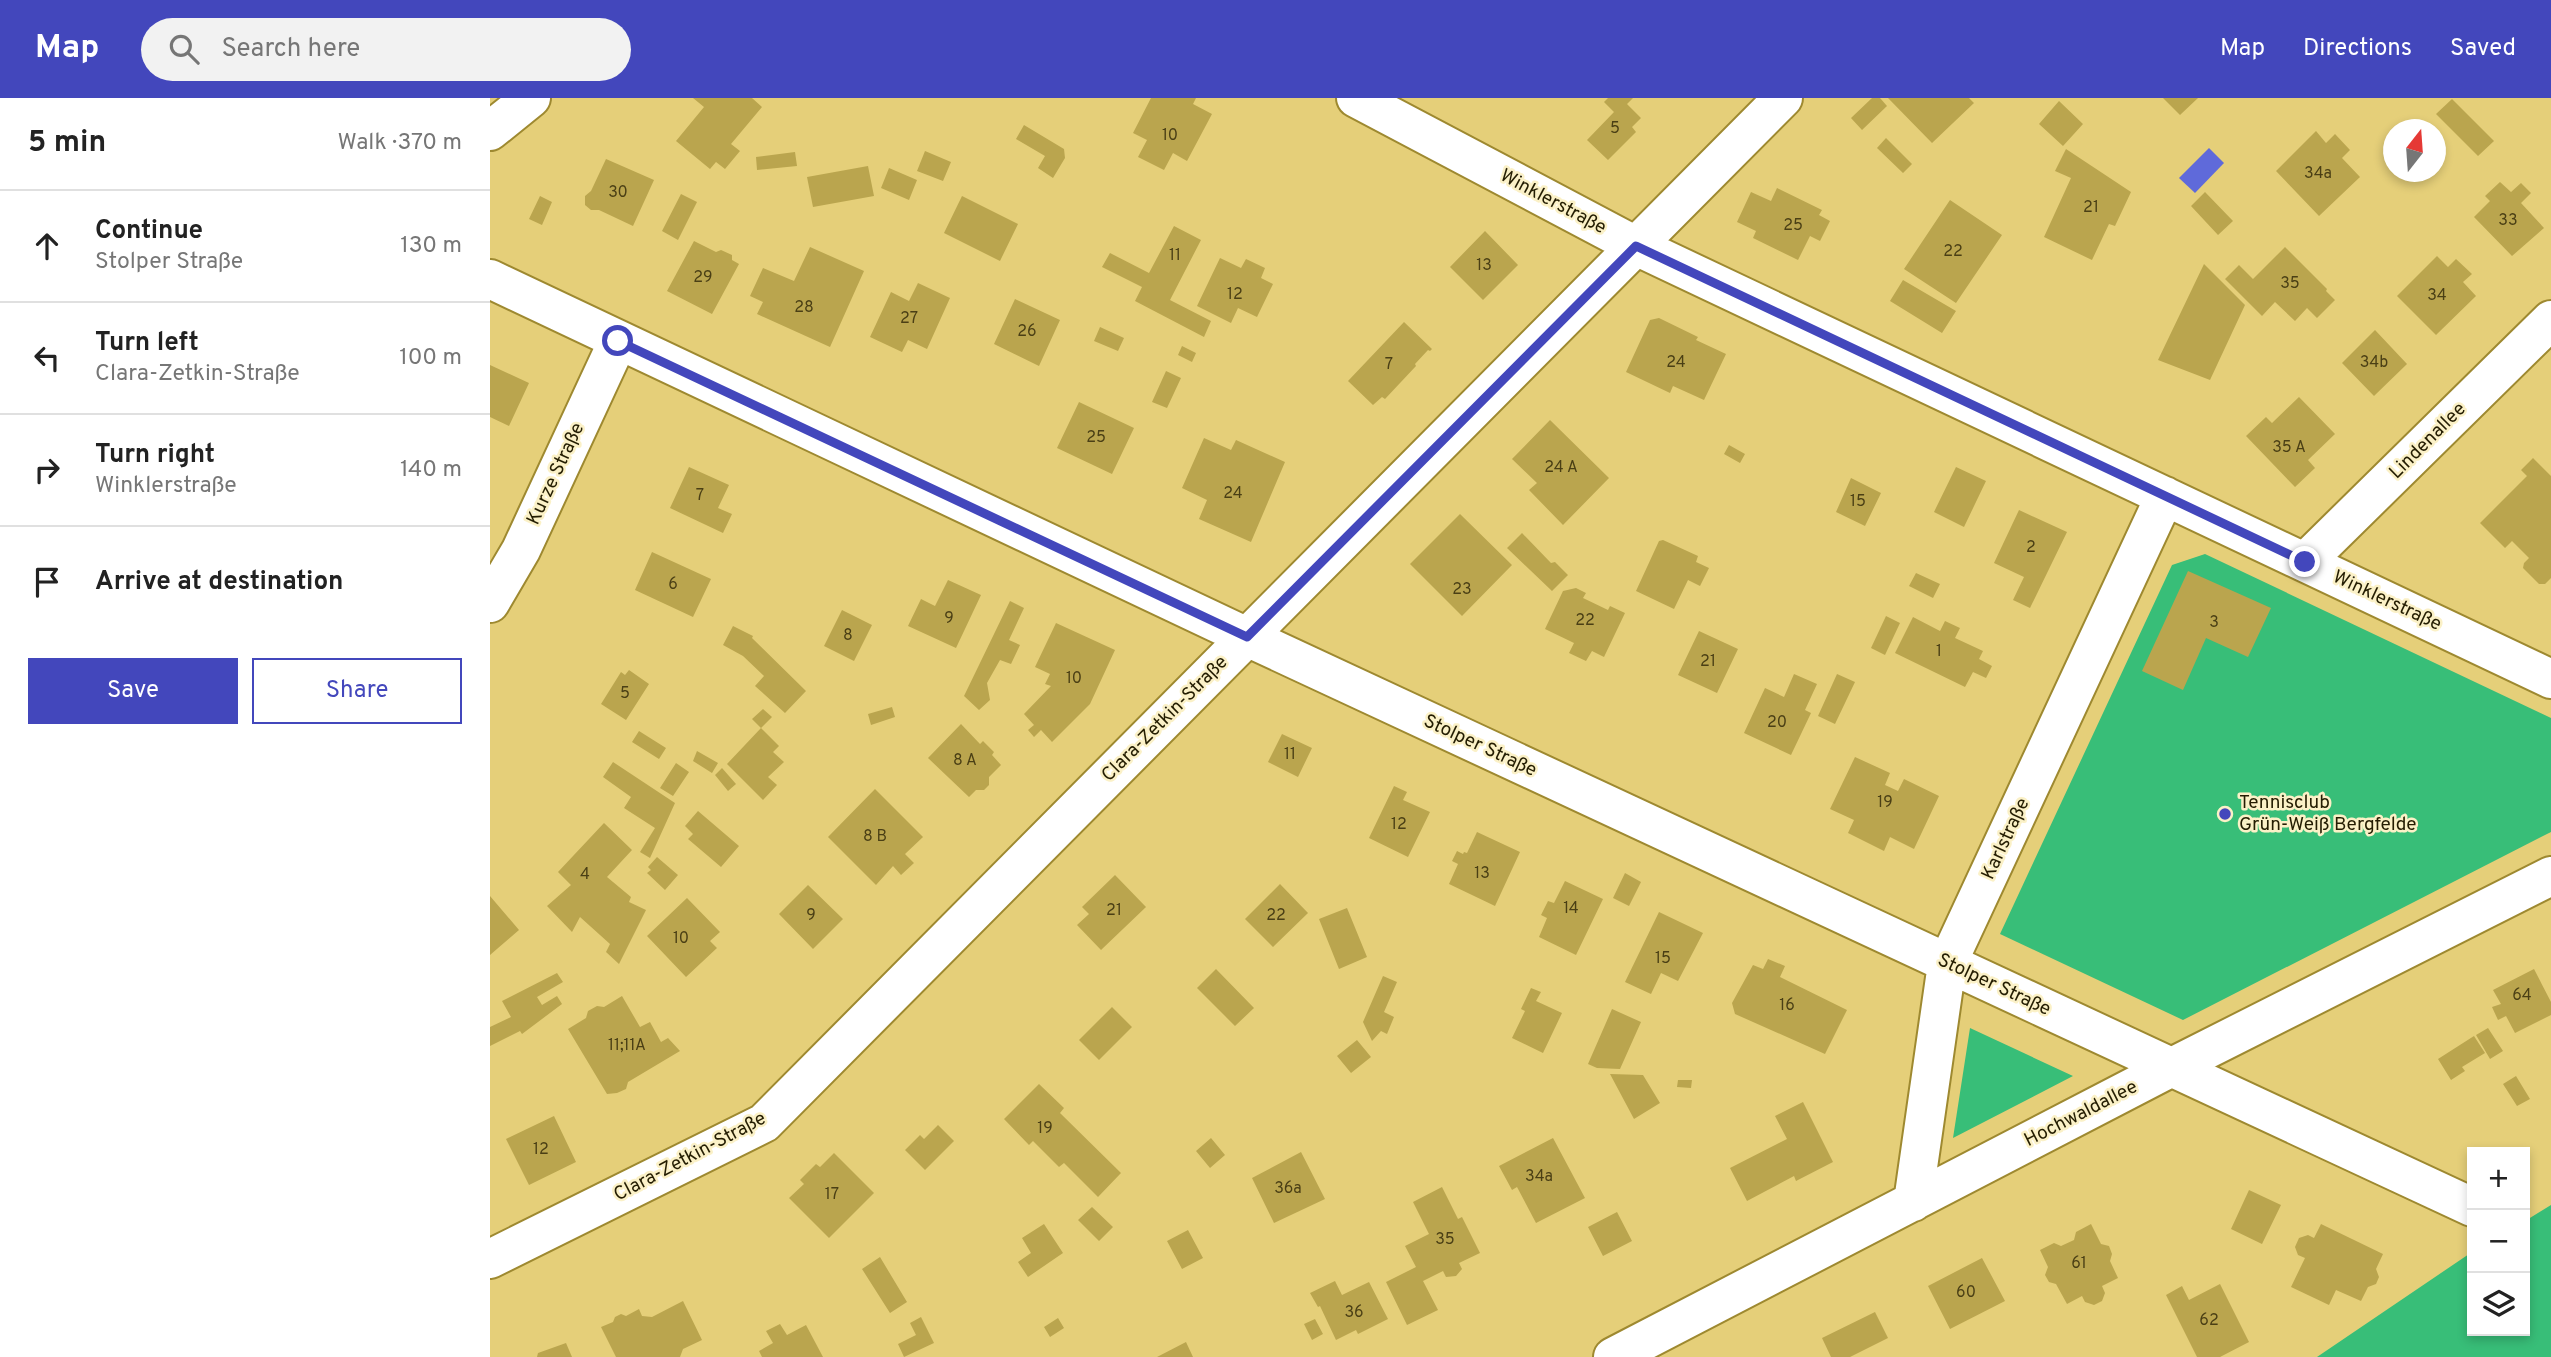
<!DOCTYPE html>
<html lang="en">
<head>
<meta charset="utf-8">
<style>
	:root { --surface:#fff; --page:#f2f2f2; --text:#222; --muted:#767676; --line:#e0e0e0; --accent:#4347bc }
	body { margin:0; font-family:Overpass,sans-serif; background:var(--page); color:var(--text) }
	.controls { position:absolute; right:21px; bottom:21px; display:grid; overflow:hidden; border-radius:0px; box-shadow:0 4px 10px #0003 }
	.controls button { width:63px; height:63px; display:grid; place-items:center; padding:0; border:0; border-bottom:2px solid var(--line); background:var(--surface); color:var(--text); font:35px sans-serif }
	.compass { position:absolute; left:1893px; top:21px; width:63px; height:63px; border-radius:50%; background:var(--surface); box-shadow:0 4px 10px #0003; rotate:17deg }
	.stop { position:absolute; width:21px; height:21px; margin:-16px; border:5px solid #4347bc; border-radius:50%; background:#fff }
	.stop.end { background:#4347bc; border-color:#fff; box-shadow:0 2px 7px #0008 }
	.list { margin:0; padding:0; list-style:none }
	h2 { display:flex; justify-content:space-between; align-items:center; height:91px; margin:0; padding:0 28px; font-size:30px }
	h2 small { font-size:23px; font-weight:400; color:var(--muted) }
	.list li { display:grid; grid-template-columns:46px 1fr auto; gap:21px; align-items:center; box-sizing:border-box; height:112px; padding:0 28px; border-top:2px solid var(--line) }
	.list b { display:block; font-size:26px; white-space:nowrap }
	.list p { margin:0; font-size:23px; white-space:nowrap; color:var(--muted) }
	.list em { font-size:23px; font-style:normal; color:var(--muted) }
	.actions { display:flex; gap:14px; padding:21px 28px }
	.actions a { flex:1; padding:16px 0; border:2px solid var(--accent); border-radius:0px; text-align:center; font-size:24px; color:var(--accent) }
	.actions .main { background:var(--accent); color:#fff }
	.icon { flex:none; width:38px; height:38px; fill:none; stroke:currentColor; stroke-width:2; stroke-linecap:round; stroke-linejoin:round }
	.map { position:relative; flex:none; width:2061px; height:1259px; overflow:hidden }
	header { display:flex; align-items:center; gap:42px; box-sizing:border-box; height:98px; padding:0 35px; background:var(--accent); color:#fff }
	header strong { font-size:33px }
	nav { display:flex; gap:38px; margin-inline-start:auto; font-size:24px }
	.search { width:490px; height:63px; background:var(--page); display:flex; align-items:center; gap:18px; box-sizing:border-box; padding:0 24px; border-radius:38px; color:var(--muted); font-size:26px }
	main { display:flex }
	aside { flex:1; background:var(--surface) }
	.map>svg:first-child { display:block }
	.green { fill:#38be78 }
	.water { fill:#5f6ada }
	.building { fill:#baa54e }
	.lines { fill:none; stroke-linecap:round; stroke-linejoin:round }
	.minor-casing { stroke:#9e8930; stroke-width:42 }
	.minor { stroke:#fff; stroke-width:38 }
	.route { stroke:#4347bc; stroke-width:9 }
	.poi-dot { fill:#4347bc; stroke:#fbf1c7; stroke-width:2.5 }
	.labels { text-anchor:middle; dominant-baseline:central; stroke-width:5; stroke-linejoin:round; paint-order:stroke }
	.number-label { font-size:16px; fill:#4a3f15 }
	.street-label { font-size:19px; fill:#241d02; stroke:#fbf1c7 }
	.poi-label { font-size:19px; fill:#241d02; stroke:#fbf1c7; text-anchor:start }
</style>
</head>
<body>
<header>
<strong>Map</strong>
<div class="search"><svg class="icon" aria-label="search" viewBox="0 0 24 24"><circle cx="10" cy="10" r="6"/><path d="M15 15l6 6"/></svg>Search here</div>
<nav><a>Map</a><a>Directions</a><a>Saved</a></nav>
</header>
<main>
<aside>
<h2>5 min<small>Walk · 370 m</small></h2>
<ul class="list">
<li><svg class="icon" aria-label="ahead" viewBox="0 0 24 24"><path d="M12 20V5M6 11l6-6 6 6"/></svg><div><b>Continue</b><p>Stolper Straße</p></div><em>130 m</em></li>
<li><svg class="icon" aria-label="left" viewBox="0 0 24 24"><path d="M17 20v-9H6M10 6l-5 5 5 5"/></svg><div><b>Turn left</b><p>Clara-Zetkin-Straße</p></div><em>100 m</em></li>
<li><svg class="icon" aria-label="right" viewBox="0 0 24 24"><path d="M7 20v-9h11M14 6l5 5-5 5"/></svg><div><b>Turn right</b><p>Winklerstraße</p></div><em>140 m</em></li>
<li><svg class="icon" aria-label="arrive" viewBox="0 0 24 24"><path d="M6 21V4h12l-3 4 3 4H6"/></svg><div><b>Arrive at destination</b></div></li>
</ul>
<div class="actions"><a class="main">Save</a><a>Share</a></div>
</aside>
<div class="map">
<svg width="2061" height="1259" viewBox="0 0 2061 1259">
	<rect width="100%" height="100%" fill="#e5cf79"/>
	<path class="green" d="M1715,456L2061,620V734L1693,922L1510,836L1682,467Z
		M1480,930L1583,978L1463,1040Z
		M2061,1107V1259H1827L1982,1154V1233H2035V1123Z"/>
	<path class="water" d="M1719,50L1734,65L1705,95L1689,80Z"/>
	<path class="building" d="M203,0H262L272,9L241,46L250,53L235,71L226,64L220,71L186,43L214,9Z
		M661,0H706L703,6L722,16L697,63L683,55L674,72L648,59L657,42L643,35Z
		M1118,0H1143L1137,6L1151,20L1142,29L1146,34L1118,62L1097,42L1124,14L1114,4Z
		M1382,0H1390L1397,8L1372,32L1361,20Z
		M1398,0H1479L1484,5L1442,45Z
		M1673,0H1708L1690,17Z
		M1962,1L2004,43L1988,58L1946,16Z
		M1569,3L1593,26L1573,48L1549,26Z
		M534,27L574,51L575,60L563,80L548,70L555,58L526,41Z
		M1826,33L1836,45L1845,36L1860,52L1852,60L1870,79L1829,118L1786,73Z
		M1396,40L1422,66L1413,75L1387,50Z
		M1576,51L1641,94L1625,128L1619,126L1602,162L1554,139L1581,80L1565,73Z
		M435,53L461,64L453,83L427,73Z
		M305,54L307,68L267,72L266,59Z
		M116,61L164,82L143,128L109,112H101L95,107V98L101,93Z
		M378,68L384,98L323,109L317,79Z
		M399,70L427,82L419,102L391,90Z
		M2010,84L2021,94L2031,85L2041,95L2031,105L2054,130L2022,158L1984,119L2000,103L1995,98Z
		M1287,90L1332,112L1329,117L1340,123L1330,143L1320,138L1308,162L1263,140L1266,133L1247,124L1261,94L1281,103Z
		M1715,94L1743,123L1728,137L1701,108Z
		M191,96L207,104L188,142L172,133Z
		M50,98L62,104L52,127L39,121Z
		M472,98L528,126L510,163L454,135Z
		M1460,102L1512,137L1466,205L1414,171Z
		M684,128L711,142L680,202L721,223L714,239L645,203L652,189L612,169L620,155L659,175Z
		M995,133L1028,167L993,202L960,169Z
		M204,143L226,154L231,152L242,157V162L249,166L222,216L177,193Z
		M320,149L374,173L340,249L267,216L273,204L260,198L273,170L304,183Z
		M1795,149L1837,191L1836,193L1845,202L1827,220L1817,210L1805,223L1785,204L1772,218L1735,181L1749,167L1763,181Z
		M1947,158L1958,169L1966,161L1982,176L1973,184L1986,198L1946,237L1907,198Z
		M730,160L751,170L756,161L775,170L771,180L783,186L767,219L748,210L741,225L707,208Z
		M1714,166L1755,207L1720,282L1668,262Z
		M1413,182L1466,213L1452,235L1400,203Z
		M428,185L460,200L437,251L418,242L412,254L380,239L401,194L419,203Z
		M525,201L570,222L549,268L504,246Z
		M1169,220L1208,239L1206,242L1236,256L1214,302L1183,288L1180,295L1136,274L1160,222Z
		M914,224L942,251L940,253L938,252L925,266L926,268L895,301L892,299L883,307L858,283Z
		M610,229L634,240L628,253L604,243Z
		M1885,232L1917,266L1884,298L1852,265Z
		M692,248L706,255L702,264L688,257Z
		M0,267L39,285L19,328L0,319Z
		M676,273L691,280L677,310L662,304Z
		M1809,299L1845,336L1818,362L1825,370L1805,389L1756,338L1776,319L1782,325Z
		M589,304L644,330L622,376L567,350Z
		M1060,322L1119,380L1073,427L1039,392L1047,385L1022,361Z
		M714,340L741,352L746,342L795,364L761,444L709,421L717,402L692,390Z
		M1239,347L1255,356L1250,365L1234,356Z
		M2043,360L2061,378V480L2055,486H2049L2033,470L2034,465L2039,460L2022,443L2015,450L1990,425L2037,378L2031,372Z
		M199,369L239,387L228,410L242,416L233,435L180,410Z
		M1466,369L1496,383L1474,429L1444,414Z
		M1361,380L1391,395L1375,428L1346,414Z
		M1529,412L1577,434L1540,510L1523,502L1534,479L1504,465Z
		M970,416L1022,467L972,518L920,466Z
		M1032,435L1061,465L1065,464L1078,477L1062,493L1017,450Z
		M1173,442L1208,458L1206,464L1219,470L1210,488L1198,482L1184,511L1146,493L1169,443Z
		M162,454L221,481L203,519L145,492Z
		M1698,473L1781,510L1758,559L1716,540L1693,592L1652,573Z
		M1426,475L1450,486L1443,500L1419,488Z
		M458,482L491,497L466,550L418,528L431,501L445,508Z
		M1086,490L1096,495L1093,500L1118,512L1120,508L1135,515L1114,559L1102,553L1096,563L1079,555L1084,545L1055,531L1073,493Z
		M520,503L534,510L519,542L530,547L521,566L510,562L497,585L500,602L489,612L474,598Z
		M352,512L382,527L364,563L334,548Z
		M1396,518L1410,525L1395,557L1381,550Z
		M1423,519L1450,533L1455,523L1470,530L1465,540L1493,553L1489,561L1502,568L1496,580L1483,574L1475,589L1405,555Z
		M566,525L625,552L600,606L562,644L551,632L544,639L538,632L544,627L534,616L561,588L555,586L560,576L545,569Z
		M243,528L263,538L262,540L316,593L295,615L265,588L274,578L253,558L233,547Z
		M1209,533L1248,551L1227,595L1188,577Z
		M139,572L159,586L136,622L111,606L131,574L135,577Z
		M1304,576L1327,586L1315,612L1321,615L1301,657L1254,635L1275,590L1294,599Z
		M1347,576L1365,584L1345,626L1328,618Z
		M402,609L405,619L381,627L378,616Z
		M273,611L282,619L271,630L262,621Z
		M471,626L490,646L493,643L504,654L502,657L511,667L499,679V687L494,692H486L479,699L438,660Z
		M271,630L289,648L283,654L294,664L278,679L287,687L273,702L237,666Z
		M149,633L176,650L169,661L142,644Z
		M792,636L822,650L808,679L778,664Z
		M207,653L228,665L222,675L203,663Z
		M1365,659L1400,675L1395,687L1408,693L1414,681L1449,698L1424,751L1400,739L1394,753L1358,735L1364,722L1340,711Z
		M123,664L185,705L160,760L150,754L165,730L134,710L141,699L113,679Z
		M186,665L199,674L183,698L170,690Z
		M232,670L246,686L238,693L225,677Z
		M904,688L917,694L913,702L940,714L918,759L879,740Z
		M385,691L433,739L415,756L424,765L411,777L403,768L386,787L338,739Z
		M208,713L249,748L231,769L198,741L203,736L195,728Z
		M114,725L142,752L117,779L141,799L139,804L156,812L129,866L116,854L120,846L90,819L82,834L57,808L81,787L68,774Z
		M987,734L1030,754L1005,808L959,786L968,766L962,763L967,753L973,756L974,754L977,755Z
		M167,759L188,777L175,792L157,775L161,772L158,769Z
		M1135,775L1151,784L1139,808L1123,800Z
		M625,777L656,809L611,852L587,827L599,816L592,809Z
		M1075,783L1113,801L1086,857L1049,839L1057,820L1051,817L1058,803L1064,805Z
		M790,786L818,815L783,849L755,821Z
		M318,787L353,821L323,851L289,816Z
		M0,798L29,832L0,857Z
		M197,800L230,834L220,843L227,850L196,879L157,838Z
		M857,810L877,859L849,871L829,821Z
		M1169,814L1213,835L1188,883L1171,875L1161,896L1135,884Z
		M1278,861L1295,868L1290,879L1357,912L1335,956L1245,916L1242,905L1263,867L1273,871Z
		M726,871L764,910L745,928L707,890Z
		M2044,871L2061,904V917L2025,935L2016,918L2008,922L2002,909L2011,906L2003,892Z
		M67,875L73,884L47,899L52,907L67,898L72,906L32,936L30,933L0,948V929L21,919L12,903Z
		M893,878L907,884L894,914L904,919L897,936L891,933L882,943L873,924Z
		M1041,890L1051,894L1046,903L1072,915L1053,955L1022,940L1035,913L1031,911Z
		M132,898L150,929L160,924L171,944L178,940L190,953L138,984L136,991L127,995L117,996L78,931L96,920L98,913L107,908L114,909Z
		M622,909L642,929L609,962L589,942Z
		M1122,911L1151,924L1130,971L1107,970L1098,966Z
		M1998,930L2013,953L2000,961L1986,937Z
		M1984,938L1995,955L1972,969L1975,973L1961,982L1948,961Z
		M867,942L881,959L861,975L847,958Z
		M1120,976L1153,977L1170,1005L1144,1021Z
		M2026,978L2040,1001L2027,1008L2013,986Z
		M1188,982H1202L1201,990L1187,989Z
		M549,986L574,1010L570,1015L631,1075L608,1099L574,1065L569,1069L543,1043L539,1047L514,1021Z
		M1313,1004L1343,1064L1306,1083L1304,1078L1257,1103L1240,1070L1297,1041L1285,1018Z
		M64,1018L86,1064L39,1087L16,1041Z
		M448,1027L464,1043L435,1072L415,1052L430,1037L434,1041Z
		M721,1040L735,1057L720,1070L706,1053Z
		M1063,1040L1095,1100L1046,1125L1027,1089L1022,1092L1009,1068Z
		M811,1054L835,1101L784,1125L762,1080Z
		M344,1055L384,1095L339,1140L299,1100L314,1086L310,1082L326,1066L330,1069Z
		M952,1089L968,1121L972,1119L990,1155L969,1165L972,1171L966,1178L956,1179L953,1173L933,1183L948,1212L917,1227L896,1184L926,1169L915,1148L939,1136L923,1104Z
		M1759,1092L1791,1107L1772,1146L1741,1131Z
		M602,1109L623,1129L609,1143L588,1122Z
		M1127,1114L1142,1143L1113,1158L1098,1129Z
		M554,1126L573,1155L538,1179L528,1164L541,1155L532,1140Z
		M1601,1126L1611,1146L1619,1148L1622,1156L1620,1163L1628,1180L1612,1188L1615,1195L1612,1203L1604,1207L1595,1204L1592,1198L1577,1206L1566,1186L1559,1184L1555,1177L1558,1169L1550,1152L1564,1145L1571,1148L1584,1142L1586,1134Z
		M1831,1126L1893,1156L1886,1171L1889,1179L1886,1186L1878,1189L1871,1203L1846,1192L1839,1207L1801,1189L1815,1160L1808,1157L1805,1149L1809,1140L1818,1137L1824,1140Z
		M698,1132L713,1160L692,1171L677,1143Z
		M390,1159L417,1204L400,1215L372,1171Z
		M1492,1160L1515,1203L1460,1231L1438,1188Z
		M845,1183L852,1197L879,1184L898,1221L868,1236L866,1232L846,1242L830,1208L828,1209L820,1195Z
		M1730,1186L1759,1244L1730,1259H1707L1676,1197L1692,1188L1699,1202Z
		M193,1203L212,1242L193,1251L190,1259H126L111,1229L123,1224L125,1219L131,1216L136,1218L149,1211L152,1218L162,1219Z
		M1385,1214L1398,1240L1360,1259H1341L1332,1240Z
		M431,1219L444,1245L414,1259L408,1246L426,1237L420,1225Z
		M568,1220L574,1230L560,1239L554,1229Z
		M825,1221L833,1236L822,1242L814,1226Z
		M290,1226L297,1237L316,1227L333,1259H272L269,1253L283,1245L276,1233Z
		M696,1244L703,1259H667Z
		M76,1245L82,1259H47L48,1255Z"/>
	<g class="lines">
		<g class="minor-casing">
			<path id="minor" d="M866,0L1146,148L2061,581
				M0,33L41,0
				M0,181L757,539L1982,1109
				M1815,464L2061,222
				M0,505L31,452L128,243
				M1423,1104L1457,866L1675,398
				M0,1161L274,1025L1293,0
				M1123,1259L1682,969L2061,778"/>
		</g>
		<use href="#minor" class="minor"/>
	</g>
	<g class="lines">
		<path class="route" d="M128,243L757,539L1146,148L1815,464"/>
	</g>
	<circle class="poi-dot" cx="1735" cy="716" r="7"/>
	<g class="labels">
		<g class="number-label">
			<text x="1125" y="31">5</text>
			<text x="680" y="38">10</text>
			<text x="1828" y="76">34a</text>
			<text x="128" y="95">30</text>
			<text x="1601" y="110">21</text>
			<text x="2018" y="123">33</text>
			<text x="1303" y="128">25</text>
			<text x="1463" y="154">22</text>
			<text x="685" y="158">11</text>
			<text x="994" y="168">13</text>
			<text x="213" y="180">29</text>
			<text x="1800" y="186">35</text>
			<text x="745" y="197">12</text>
			<text x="1947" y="198">34</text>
			<text x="314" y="210">28</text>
			<text x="419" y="221">27</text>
			<text x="537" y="234">26</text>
			<text x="1186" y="265">24</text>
			<text x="1884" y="265">34b</text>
			<text x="899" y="267">7</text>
			<text x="606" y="340">25</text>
			<text x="1799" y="350">35 A</text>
			<text x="1071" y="370">24 A</text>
			<text x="743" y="396">24</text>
			<text x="210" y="398">7</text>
			<text x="1368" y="404">15</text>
			<text x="1541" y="450">2</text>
			<text x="183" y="487">6</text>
			<text x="972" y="492">23</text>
			<text x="459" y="521">9</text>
			<text x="1095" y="523">22</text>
			<text x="1724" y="525">3</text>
			<text x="358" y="538">8</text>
			<text x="1449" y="554">1</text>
			<text x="1218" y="564">21</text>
			<text x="584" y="581">10</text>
			<text x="135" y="596">5</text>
			<text x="1287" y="625">20</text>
			<text x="800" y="657">11</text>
			<text x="475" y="663">8 A</text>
			<text x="1395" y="705">19</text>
			<text x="909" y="727">12</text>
			<text x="385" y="739">8 B</text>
			<text x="992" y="776">13</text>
			<text x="95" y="777">4</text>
			<text x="1081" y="811">14</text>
			<text x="624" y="813">21</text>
			<text x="321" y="818">9</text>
			<text x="786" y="818">22</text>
			<text x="191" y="841">10</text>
			<text x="1173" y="861">15</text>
			<text x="2032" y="898">64</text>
			<text x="1297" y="908">16</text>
			<text x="137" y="948">11;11A</text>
			<text x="555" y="1031">19</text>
			<text x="51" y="1052">12</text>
			<text x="1049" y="1079">34a</text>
			<text x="798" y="1091">36a</text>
			<text x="342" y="1097">17</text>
			<text x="955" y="1142">35</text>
			<text x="1589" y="1166">61</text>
			<text x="1476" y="1195">60</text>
			<text x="864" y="1215">36</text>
			<text x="1719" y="1223">62</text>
		</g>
		<g class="street-label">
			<text transform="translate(1063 104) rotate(28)">Winklerstraße</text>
			<text transform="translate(1938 343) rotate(-45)">Lindenallee</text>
			<text transform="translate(66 376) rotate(-65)">Kurze Straße</text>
			<text transform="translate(1897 503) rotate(25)">Winklerstraße</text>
			<text transform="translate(675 621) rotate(-45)">Clara-Zetkin-Straße</text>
			<text transform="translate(990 648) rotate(25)">Stolper Straße</text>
			<text transform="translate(1516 741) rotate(-65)">Karlstraße</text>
			<text transform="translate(1504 887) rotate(25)">Stolper Straße</text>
			<text transform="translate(1591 1016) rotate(-27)">Hochwaldallee</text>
			<text transform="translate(200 1059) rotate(-28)">Clara-Zetkin-Straße</text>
		</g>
		<g class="poi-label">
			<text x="1749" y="705">Tennisclub<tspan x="1749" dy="22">Grün-Weiß Bergfelde</tspan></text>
		</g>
	</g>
</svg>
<div class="controls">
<button>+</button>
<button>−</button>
<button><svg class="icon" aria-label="layers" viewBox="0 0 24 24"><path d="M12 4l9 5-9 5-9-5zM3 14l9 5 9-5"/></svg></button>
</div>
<svg class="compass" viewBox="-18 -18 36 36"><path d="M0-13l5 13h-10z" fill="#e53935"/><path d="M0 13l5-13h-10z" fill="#767676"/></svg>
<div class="stop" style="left:128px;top:243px"></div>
<div class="stop end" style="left:1815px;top:464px"></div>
</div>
</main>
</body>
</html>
